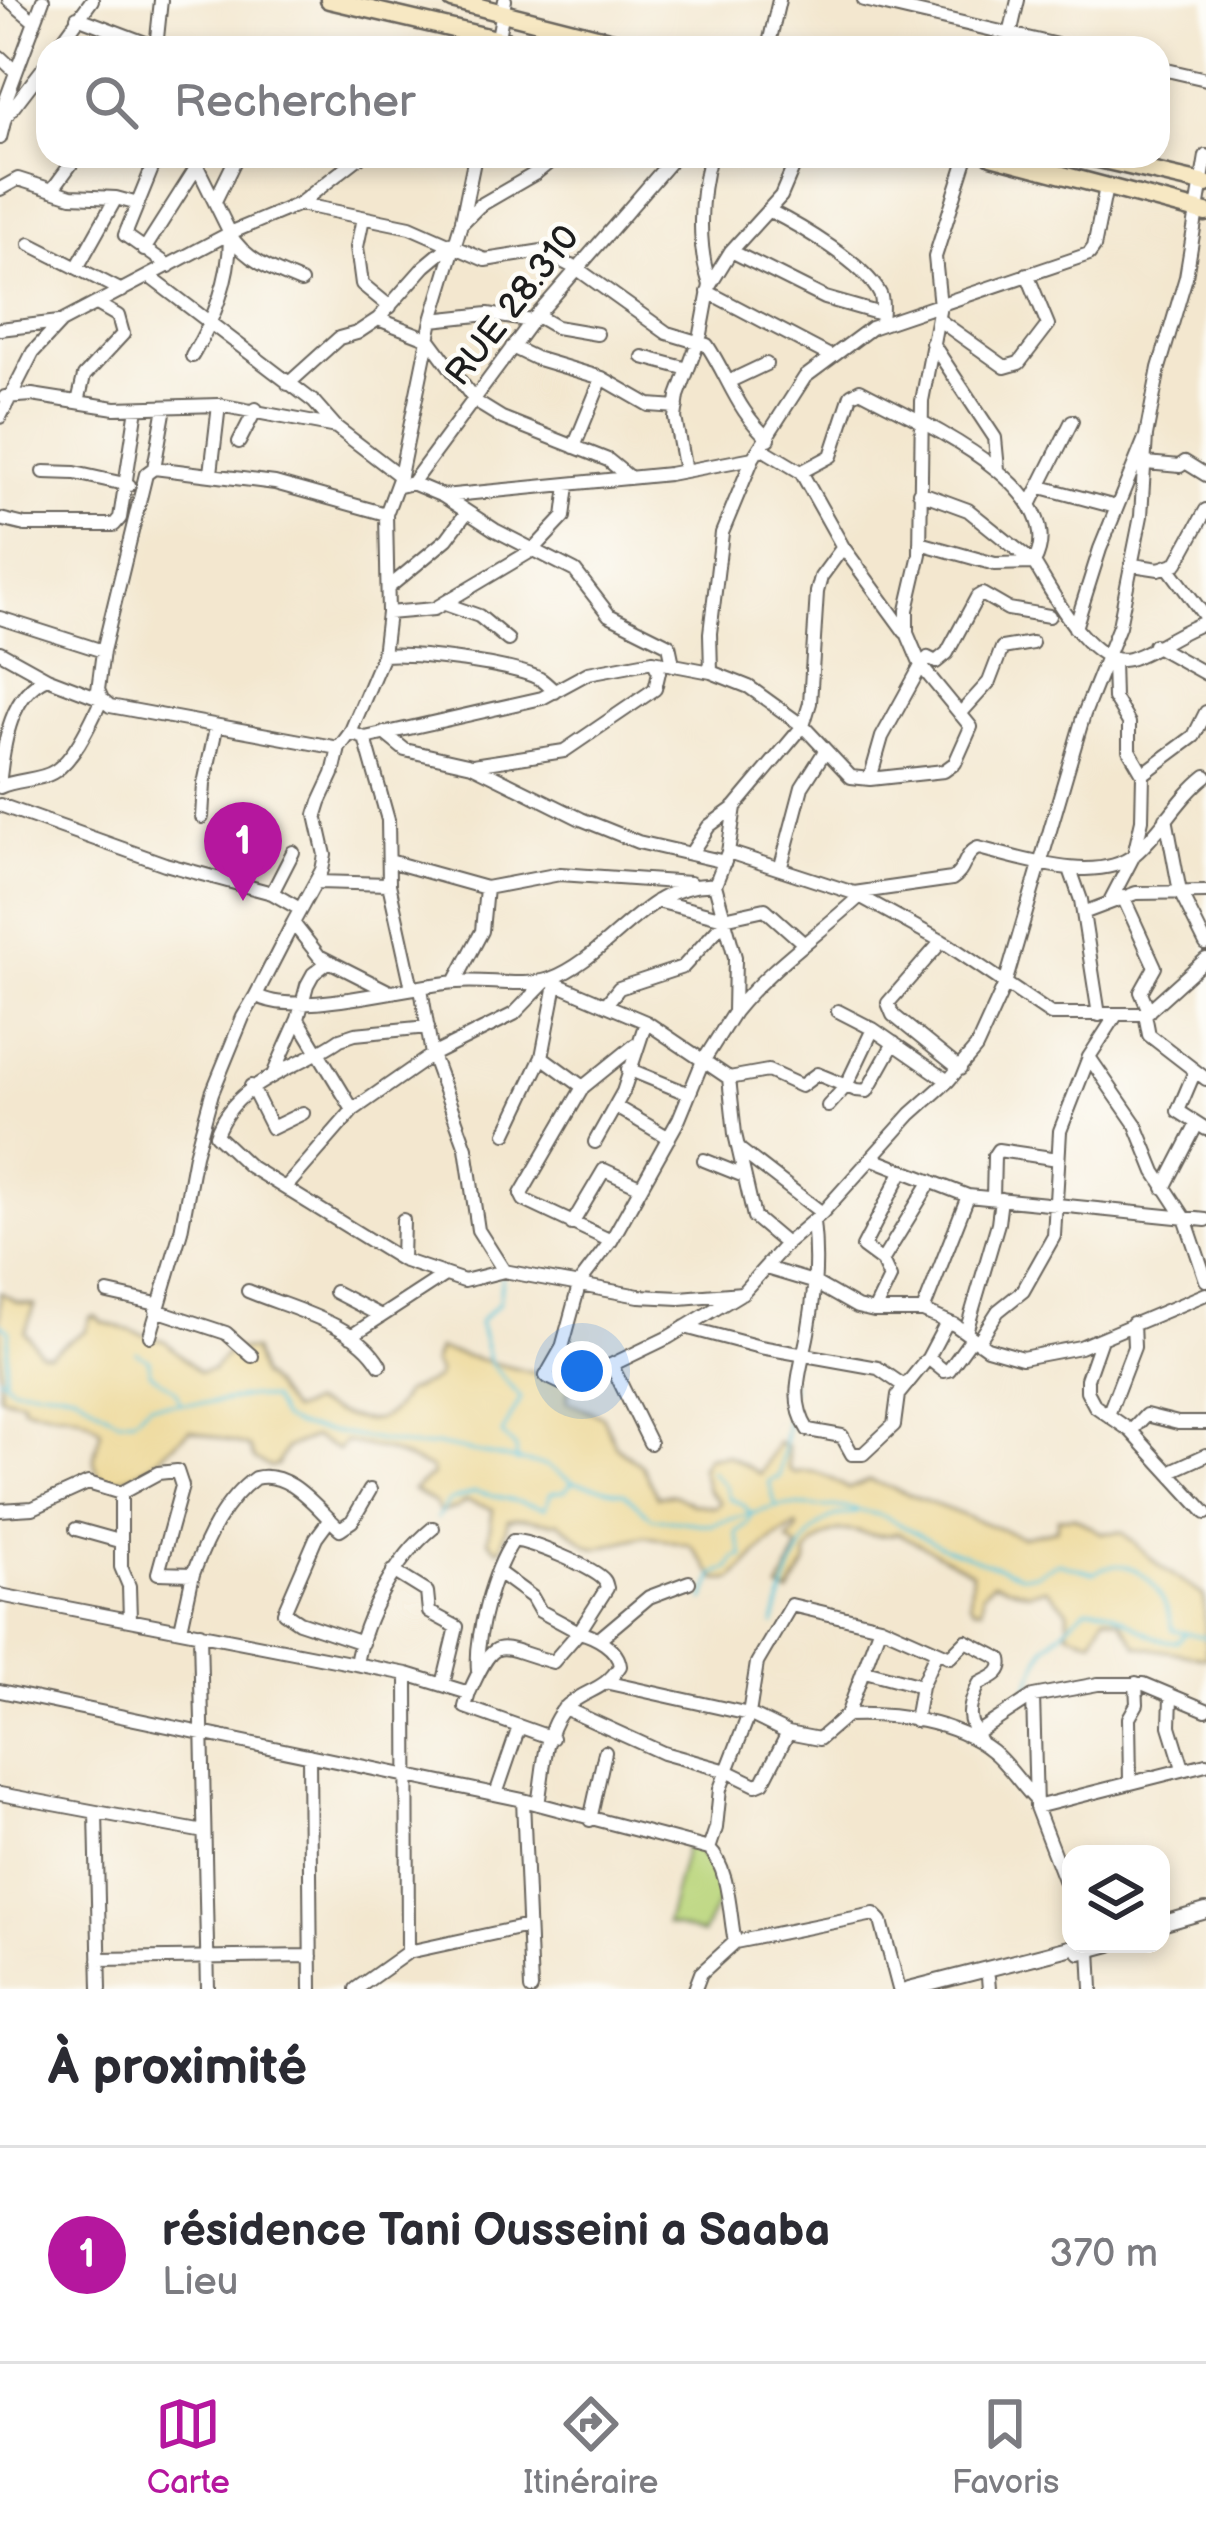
<!DOCTYPE html>
<html lang="fr">
<head>
<meta charset="utf-8">
<style>
	:root { --surface:#fff; --page:#f7f7f7; --text:#2b2b33; --muted:#7c7c81; --line:#e1e1e2; --accent:#b5179e }
	body { margin:0; font-family:"Balsamiq Sans",sans-serif; background:var(--page); color:var(--text) }
	.controls { position:absolute; right:36px; bottom:36px; display:grid; overflow:hidden; border-radius:24px; box-shadow:0 6px 18px #0003 }
	.controls button { width:108px; height:108px; display:grid; place-items:center; padding:0; border:0; border-bottom:3px solid var(--line); background:var(--surface); color:var(--text); font:60px sans-serif }
	.you { position:absolute; left:582px; top:1371px; width:42px; height:42px; margin:-30px; border:9px solid #fff; border-radius:50%; background:#1a73e8; box-shadow:0 0 0 18px #1a73e833 }
	.badge { display:grid; place-items:center; width:78px; height:78px; border-radius:50%; background:var(--accent); color:#fff; font-size:39px; font-weight:700 }
	.pin { position:absolute; translate:-50% -99px; filter:drop-shadow(0 3px 6px #0008) }
	.pin::after { content:''; position:absolute; top:63px; width:42px; height:36px; background:inherit; clip-path:polygon(0 0,100% 0,50% 100%) }
	.list { margin:0; padding:0; list-style:none }
	h2 { display:flex; justify-content:space-between; align-items:center; height:156px; margin:0; padding:0 48px; font-size:51px }
	h2 small { font-size:39px; font-weight:400; color:var(--muted) }
	.list li { display:grid; grid-template-columns:78px 1fr auto; gap:36px; align-items:center; box-sizing:border-box; height:216px; padding:0 48px; border-top:3px solid var(--line) }
	.list b { display:block; font-size:45px; white-space:nowrap }
	.list p { margin:0; font-size:39px; white-space:nowrap; color:var(--muted) }
	.list em { font-size:39px; font-style:normal; color:var(--muted) }
	.icon { flex:none; width:66px; height:66px; fill:none; stroke:currentColor; stroke-width:2; stroke-linecap:round; stroke-linejoin:round }
	.map { position:relative; flex:none; width:1206px; height:1989px; overflow:hidden }
	.search { position:absolute; background:var(--surface); box-shadow:0 6px 18px #0003; left:36px; right:36px; top:36px; height:132px; display:flex; align-items:center; gap:30px; box-sizing:border-box; padding:0 42px; border-radius:36px; color:var(--muted); font-size:45px }
	.sheet { height:372px; background:var(--surface) }
	nav { display:flex; justify-content:space-around; align-items:center; box-sizing:border-box; height:168px; border-top:3px solid var(--line); background:var(--surface); font-size:33px; color:var(--muted) }
	nav a { display:grid; justify-items:center; gap:6px }
	nav .on { color:var(--accent) }
	.map>svg:first-child { display:block }
	.green { fill:#bad57b; stroke:#6b784c; stroke-width:3 }
	.sand { fill:#eeda9e; stroke:#857b5d; stroke-width:3 }
	.lines { fill:none; stroke-linecap:round; stroke-linejoin:round }
	.stream { stroke:#5ec6da; stroke-width:3 }
	.minor-casing { stroke:#67635b; stroke-width:16 }
	.tertiary-casing { stroke:#67635b; stroke-width:18 }
	.secondary-casing { stroke:#67635b; stroke-width:21 }
	.minor { stroke:#fff; stroke-width:12 }
	.tertiary { stroke:#fff; stroke-width:14 }
	.secondary { stroke:#f7e8c3; stroke-width:16 }
	.labels { text-anchor:middle; dominant-baseline:central; stroke-width:9; stroke-linejoin:round; paint-order:stroke }
	.street-label { font-size:36px; fill:#1c1c1c; stroke:#fdfcf7 }
</style>
</head>
<body>
<div class="map">
<svg width="1206" height="1989" viewBox="0 0 1206 1989">
	<rect width="100%" height="100%" fill="#fdfcf7"/>
	<filter id="ink" filterUnits="userSpaceOnUse"><feTurbulence type="fractalNoise" baseFrequency=".00833" numOctaves="2"/><feDisplacementMap in="SourceGraphic" scale="24" xChannelSelector="R" yChannelSelector="G"/><feConvolveMatrix kernelMatrix="1 2 1 2 8 2 1 2 1" color-interpolation-filters="sRGB"/></filter>
	<filter id="wash" filterUnits="userSpaceOnUse"><feTurbulence type="fractalNoise" baseFrequency=".004" numOctaves="4" result="noise"/><feDisplacementMap in="SourceGraphic" scale="48" xChannelSelector="R" yChannelSelector="G"/><feGaussianBlur stdDeviation="2.7" result="paint"/><feColorMatrix in="noise" values="0 0 0 0 0 0 0 0 0 0 0 0 0 0 0 0 0 1.4 0 .05"/><feComposite in="paint" operator="in"/></filter>
	<g filter="url(#wash)">
		<rect width="100%" height="100%" fill="#f3e7cf"/>
		<path class="green" d="M687,1843L709,1849L725,1888L702,1934L666,1924Z"/>
		<path class="sand" d="M0,1292L17,1302L35,1305L25,1332L40,1352L49,1354L86,1330L90,1318L95,1316L102,1322L165,1341L199,1372L212,1370L231,1349L253,1350L260,1375C276,1386 278,1399 292,1411L311,1403C347,1416 384,1438 404,1393L436,1379L438,1372L433,1363L438,1349L562,1380L569,1384L567,1402L602,1416L616,1446L642,1466L657,1497L674,1494L693,1504L716,1507L720,1502L707,1489L701,1468L707,1457L727,1455L760,1474L777,1443L787,1447L789,1469L794,1473C813,1467 832,1478 848,1489L870,1480L1021,1537L1056,1530L1058,1518L1074,1517L1102,1533L1122,1532L1161,1567L1204,1596L1206,1658L1137,1646L1120,1620L1105,1616L1092,1640L1068,1632L1067,1609L1046,1588L1029,1593L993,1582L983,1593L982,1608H974L970,1602L972,1572L898,1533C859,1544 843,1510 807,1553V1563L789,1594L779,1590L798,1548L788,1541L798,1528L796,1525L767,1544L732,1580H717L691,1546L645,1536L598,1548L589,1546L558,1522C539,1525 527,1514 508,1520L501,1549L495,1548L488,1540L493,1509L466,1501L457,1508L440,1513L435,1503L413,1490L432,1475L431,1469L389,1451L345,1442L338,1450L314,1437L286,1448L277,1465L270,1467L254,1459L249,1447L190,1430C164,1451 141,1482 104,1480C87,1463 96,1451 101,1430C79,1407 52,1415 23,1407V1401L0,1396Z"/>
		<g class="lines">
			<path class="stream" d="M502,1276L499,1303L479,1322L490,1363L521,1398L502,1434L516,1448L517,1462
				M0,1323L9,1330L5,1377
				M136,1352L149,1360V1372L175,1390L181,1404
				M0,1377L12,1387L73,1392L118,1420L135,1418L150,1404L209,1403L251,1396L271,1399L282,1419L297,1426L417,1447L438,1445L547,1466L573,1482L624,1493L652,1518L710,1525L783,1505L851,1508L883,1516L945,1548L1021,1575L1035,1574L1058,1563L1094,1573C1134,1547 1167,1593 1173,1630L1206,1637
				M775,1503L769,1481L779,1477L787,1423L785,1404L792,1387L784,1369
				M437,1518L449,1501L475,1492L545,1508L551,1493L564,1491L573,1482
				M704,1600L715,1574L729,1569L735,1558L743,1556L736,1533L748,1523L751,1514L743,1504L730,1499L725,1485L710,1471
				M774,1624C784,1592 797,1536 829,1519C838,1515 849,1514 858,1511
				M1026,1692L1045,1647L1086,1608C1121,1603 1141,1642 1177,1642L1185,1634"/>
		</g>
	</g>
	<g filter="url(#ink)">
		<g class="lines">
			<g class="minor-casing">
				<path id="minor" d="M9,0L35,22
					M864,0L1070,48
					M77,17L156,47
					M57,48L92,0
					M156,48L161,0
					M496,48L505,0
					M768,48L779,0
					M1007,48L1018,0
					M0,57L16,72
					M1158,68L1206,79
					M5,118V102L43,0
					M0,138L5,118L48,62
					M157,156L125,235L169,266
					M710,156C699,196 697,245 710,285
					M0,189L18,179L71,196L116,198L138,204
					M52,190L77,156
					M215,201L237,156
					M299,204L410,227L485,260L542,251L579,270L667,333L707,345C729,378 738,413 769,439
					M770,211C800,226 865,264 880,294C884,303 881,315 881,324
					M363,218L357,247L362,284L390,307
					M462,220L475,156
					M230,234C243,259 276,272 301,282
					M30,244L122,291
					M144,250L198,165
					M731,251L825,298L881,314
					M78,266L116,198
					M150,277L314,402L336,427L400,476
					M708,292L832,357
					M537,316L556,327L597,334
					M378,319L429,339L476,402L502,418L608,460L630,478
					M432,320L488,314L532,321
					M939,320L1005,367L1019,363L1048,325L1027,274
					M0,329L59,322
					M932,343L995,438L998,469
					M512,347L535,358L602,378L649,405L677,407
					M192,356C215,318 231,278 230,233L192,156
					M643,357L688,369
					M730,381L766,364
					M288,384L339,338L357,333L378,319L425,266L449,246
					M5,397L32,395L115,408L219,405L336,427
					M78,402L84,376L123,334L118,316L97,304
					M0,417L33,352L61,322L230,233L299,204L361,156
					M239,442L256,409
					M574,447L602,378
					M761,448L801,472L843,547L905,632
					M1146,463L1180,466L1185,462L1206,475
					M154,468L165,407
					M685,471L675,418L678,396L701,334L710,285L731,251L781,196L798,156
					M44,472L75,473L129,485
					M801,472L831,456L851,395L860,390C911,418 1075,486 1034,563C1052,591 1090,669 1129,659C1151,653 1179,631 1206,622
					M211,473L219,405
					M412,483L443,496L495,530L575,571L609,615L669,645L673,664
					M396,487L412,483L532,321L675,156
					M1041,487L1116,507
					M919,492L968,510L1034,563
					M443,496L669,474L753,458L805,377L871,328L1089,254L1094,247L1106,187
					M1030,505L1072,421
					M0,519L25,525H114L120,518L137,408
					M920,543L995,564L1034,563
					M1133,565L1159,569L1177,563L1206,510
					M1168,567L1206,618
					M388,588L447,539L467,512
					M445,604L479,616L508,640
					M388,613L434,609L533,550L564,517L568,485
					M0,618L103,651L146,474L154,468L275,483L386,514
					M1075,628L1100,549L1146,436L1159,368L1186,277L1206,156
					M1154,645L1206,674
					M0,652L47,678
					M383,655C411,652 516,665 540,679C544,681 552,689 555,692
					M711,672L710,633L722,533L753,458
					M960,714L989,682L1002,648L1032,643
					M350,733L365,738L542,698L588,673L653,661L711,672L749,687L803,726L851,777L870,779L944,771L955,763L971,727L921,666L907,633V610L920,554L922,401L940,306L935,257L967,156
					M384,733L405,750L472,765L581,819L638,842L725,862
					M365,738L388,820L389,884L412,988
					M473,765L564,751L655,689L659,672L653,661
					M1143,774L1194,736L1206,712
					M0,777C4,742 11,693 47,678L102,699L110,706L339,748
					M870,779L882,737L921,666L928,658L936,662L947,653L977,597L982,594L1008,609L1049,616
					M0,787C16,779 41,781 55,771C76,757 91,721 102,699L98,690L103,651
					M0,805L165,864L272,893L298,908
					M735,807L728,852L715,885L735,957L734,1012L702,1063L679,1119L611,1241L580,1282L562,1348L546,1376L565,1385L580,1380L669,1337L740,1294
					M202,817L204,784L216,728
					M1166,818L1180,892L1206,944
					M728,852L854,893L947,944L1051,1014H1145L1206,959
					M691,853L709,826L735,807L803,726L810,703L817,592L821,577L843,547
					M389,861L486,888L560,874L690,883
					M781,866L802,787L825,751
					M1070,869L1081,900L1099,1015
					M317,882L389,884
					M272,893L293,852
					M854,893L952,879C966,871 963,854 978,848C1020,858 1098,886 1135,854C1162,831 1178,798 1206,776
					M1123,897L1155,967L1141,992L1149,1011
					M657,901L724,918L765,909L802,942
					M1109,903L1134,855L1142,820L1143,774L1129,750V723L1114,698L1113,660
					M1083,913L1136,893L1206,892
					M293,923L256,995C293,1019 409,985 457,982C485,979 523,988 550,979C610,957 647,880 715,885
					M942,941L888,1003L893,1015L960,1069
					M455,982L482,931L486,888
					M556,984L542,1057L583,1087
					M421,988L432,1055L466,1148L478,1230L504,1271L639,1296L680,1298L742,1293L786,1244L822,1213L911,1114L948,1081L976,1048L1005,984L1084,714L1119,626L1141,516L1146,436
					M388,991L319,956L293,923L322,870L325,855L316,815L320,802L333,774L339,748L350,733L383,655L388,613L386,514L400,476L432,320L461,224L479,206L536,173L557,156
					M607,1003L619,988L683,967L725,921
					M838,1011L873,1029L948,1081
					M734,1012C771,966 817,936 859,897
					M1145,1014L1149,1035L1206,1079
					M298,1019L353,1110
					M428,1027L355,1034L340,1039C296,1070 236,1079 216,1135L249,1166L402,1260L464,1281L504,1271
					M1089,1057L1136,1125L1155,1172L1185,1218L1206,1280
					M628,1069L689,1094
					M1195,1071L1178,1111L1206,1129
					M273,1075L298,1019L307,985L313,974L328,962
					M729,1078L768,1071L801,1086L817,1074L856,1090L867,1091L894,1043
					M251,1086L272,1128L303,1113
					M828,1106L846,1086L873,1029
					M616,1107L669,1138
					M506,1133L542,1057
					M595,1142L623,1092L646,1022
					M739,1149L822,1213
					M873,1159L968,1196L1206,1220
					M704,1160L744,1176
					M287,1186L353,1110L432,1055L514,1014L547,980L646,1022L729,1078L735,1134L754,1217L786,1244
					M1164,1188L1197,1124
					M993,1198L994,1156L998,1150L1058,1159
					M813,1221C817,1255 815,1293 809,1327C804,1363 786,1396 808,1430L842,1436L852,1454H863L894,1425L898,1395L928,1358L947,1322
					M572,1224L604,1170L639,1186
					M611,1241L524,1200L521,1194L583,1087L635,1045
					M402,1260L403,1220
					M882,1261L863,1247L903,1170
					M766,1268L813,1282L857,1307L874,1311H923L955,1325L987,1348L1022,1358L1080,1347L1206,1294
					M248,1291C291,1309 356,1323 380,1365
					M335,1292L381,1316
					M108,1293L157,1304
					M156,1310L226,1333L252,1356
					M874,1311L890,1278L882,1261L931,1181
					M923,1311L968,1196
					M685,1327L760,1347L878,1368L904,1386
					M966,1332L998,1223L1001,1199
					M150,1336L181,1231L195,1155L212,1093L243,1017L256,995
					M351,1336L443,1276
					M1101,1339L1087,1379V1391L1095,1406L1131,1431L1206,1513
					M978,1342L998,1311L1023,1291L1054,1236L1060,1131L1089,1057L1115,1017
					M928,1358L944,1371L949,1370L972,1338
					M612,1366L650,1443
					M1108,1415L1134,1347L1133,1323
					M1131,1431L1146,1415L1178,1423H1206
					M1171,1471L1206,1455
					M121,1493V1567L129,1586L130,1619
					M0,1510L33,1508L88,1483L121,1493L158,1473L177,1471L182,1486L158,1573L193,1574L181,1629
					M330,1519L316,1538L284,1612L299,1622L362,1643
					M76,1529L119,1541
					M393,1571L427,1592L429,1612L457,1627L443,1685
					M193,1574C206,1539 224,1500 255,1478C290,1469 317,1509 340,1529L352,1521L370,1490
					M0,1595L407,1674L469,1693C497,1631 496,1647 553,1662L579,1632C595,1636 618,1648 620,1666C604,1691 589,1688 568,1705C543,1726 544,1774 538,1804
					M880,1626L950,1657L966,1641L1001,1659C1005,1675 988,1678 979,1684C967,1709 966,1720 981,1743
					M200,1633L208,1989
					M599,1639L649,1597L689,1582
					M356,1664C364,1616 396,1558 433,1528
					M478,1671C475,1636 493,1571 513,1541C526,1539 595,1568 604,1580C606,1582 606,1585 607,1588L579,1632L540,1611L532,1597L498,1572
					M865,1671L921,1686
					M407,1674L408,1952
					M609,1683L749,1714L788,1733L819,1739L847,1715L880,1626L791,1605L757,1663L749,1714L720,1789L716,1828L709,1849
					M0,1691L523,1800L709,1849C730,1869 729,1914 735,1942L701,1973L695,1989
					M469,1693L465,1707L552,1738
					M1033,1696L1036,1807L1071,1898
					M1171,1697L1170,1726L1183,1768
					M564,1708L663,1753L727,1771L756,1785L763,1782L788,1733
					M847,1715C893,1713 955,1721 992,1751C1008,1764 1021,1785 1036,1800
					M915,1721L921,1686L936,1653
					M975,1734L1033,1696L1098,1684H1144L1206,1710
					M309,1755L311,1989
					M1130,1782L1129,1718L1137,1704L1136,1683
					M0,1794L204,1832
					M496,1794L519,1727
					M523,1800L531,1989
					M1036,1807L1206,1764
					M96,1812L100,1989
					M590,1820L605,1752
					M735,1942L874,1914L881,1921L899,1989
					M1090,1949L1092,1989
					M99,1959L311,1956
					M988,1977L989,1989
					M356,1989L408,1952L528,1926"/>
			</g>
			<g class="tertiary-casing">
				<path id="tertiary" d="M1161,1924L1206,1911
					M1080,1952L1110,1944
					M909,1989L1085,1944"/>
			</g>
			<g class="secondary-casing">
				<path id="secondary" d="M329,0L535,48
					M452,0L640,48
					M991,156L1206,213
					M1086,156L1206,184"/>
			</g>
			<use href="#minor" class="minor"/>
			<use href="#tertiary" class="tertiary"/>
			<use href="#secondary" class="secondary"/>
		</g>
	</g>
	<g class="labels">
		<g class="street-label">
			<text transform="translate(513 306) rotate(-52)">RUE 28.310</text>
		</g>
	</g>
</svg>
<div class="controls">
<button><svg class="icon" aria-label="layers" viewBox="0 0 24 24"><path d="M12 4l9 5-9 5-9-5zM3 14l9 5 9-5"/></svg></button>
</div>
<div class="you"></div>
<div class="pin badge" style="left:243px;top:901px">1</div>
<div class="search"><svg class="icon" aria-label="search" viewBox="0 0 24 24"><circle cx="10" cy="10" r="6"/><path d="M15 15l6 6"/></svg>Rechercher</div>
</div>
<section class="sheet">
<h2>À proximité<small></small></h2>
<ul class="list">
<li><span class="badge">1</span><div><b>résidence Tani Ousseini a Saaba</b><p>Lieu</p></div><em>370 m</em></li>
</ul>
</section>
<nav>
<a class="on"><svg class="icon" aria-label="map" viewBox="0 0 24 24"><path d="M3 6l6-2 6 2 6-2v14l-6 2-6-2-6 2zM9 4v14M15 6v14"/></svg>Carte</a>
<a><svg class="icon" aria-label="directions" viewBox="0 0 24 24"><path d="M12 3l9 9-9 9-9-9zM9 14v-3h6M13 9l2 2-2 2"/></svg>Itinéraire</a>
<a><svg class="icon" aria-label="saved" viewBox="0 0 24 24"><path d="M7 4h10v16l-5-4-5 4z"/></svg>Favoris</a>
</nav>
</body>
</html>
